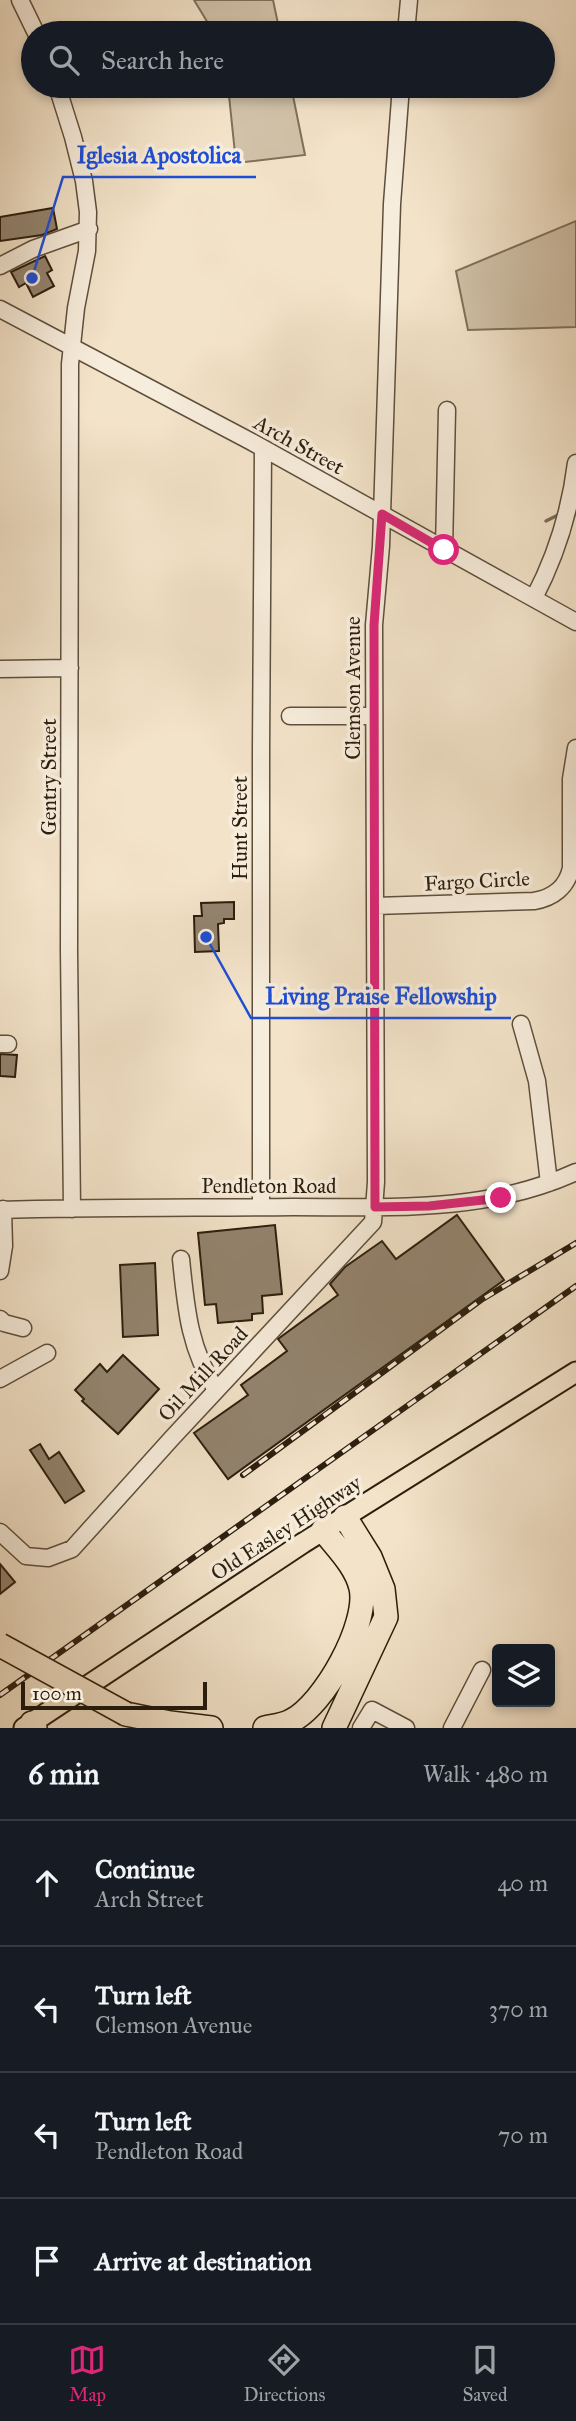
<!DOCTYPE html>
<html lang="en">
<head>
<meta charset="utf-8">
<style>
	:root { --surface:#171b24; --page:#242831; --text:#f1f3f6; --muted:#9ea1a6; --line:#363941; --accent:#db2777 }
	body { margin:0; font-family:"IM FELL Great Primer",serif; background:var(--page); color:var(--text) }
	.controls { position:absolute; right:21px; bottom:21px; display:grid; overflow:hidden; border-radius:7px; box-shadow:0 4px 10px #0003 }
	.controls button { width:63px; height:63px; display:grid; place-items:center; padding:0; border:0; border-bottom:2px solid var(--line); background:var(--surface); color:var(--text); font:35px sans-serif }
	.scale { position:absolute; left:21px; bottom:18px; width:186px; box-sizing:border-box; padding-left:7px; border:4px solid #2c1e0d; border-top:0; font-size:19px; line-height:24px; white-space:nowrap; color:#2c1e0d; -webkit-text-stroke:5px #f7eddc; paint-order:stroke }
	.stop { position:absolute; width:21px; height:21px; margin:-16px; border:5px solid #db2777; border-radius:50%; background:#fff }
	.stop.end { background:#db2777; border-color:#fff; box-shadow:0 2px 7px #0008 }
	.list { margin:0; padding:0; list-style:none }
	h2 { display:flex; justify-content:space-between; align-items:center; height:91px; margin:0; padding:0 28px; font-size:30px }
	h2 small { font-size:23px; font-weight:400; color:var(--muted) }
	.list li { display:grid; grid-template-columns:46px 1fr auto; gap:21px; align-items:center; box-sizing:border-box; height:126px; padding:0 28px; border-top:2px solid var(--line) }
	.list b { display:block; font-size:26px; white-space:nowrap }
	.list p { margin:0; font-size:23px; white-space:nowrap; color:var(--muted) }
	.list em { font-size:23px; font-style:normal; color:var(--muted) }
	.icon { flex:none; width:38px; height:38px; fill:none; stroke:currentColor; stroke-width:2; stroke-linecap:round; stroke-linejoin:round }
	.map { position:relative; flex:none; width:576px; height:1728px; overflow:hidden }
	.search { position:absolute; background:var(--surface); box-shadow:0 4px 10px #0003; left:21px; right:21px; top:21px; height:77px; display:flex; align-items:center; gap:18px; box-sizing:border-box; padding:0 24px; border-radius:38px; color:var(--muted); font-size:26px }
	.sheet { height:595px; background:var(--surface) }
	nav { display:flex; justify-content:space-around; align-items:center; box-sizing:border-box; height:98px; border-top:2px solid var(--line); background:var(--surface); font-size:19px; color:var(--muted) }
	nav a { display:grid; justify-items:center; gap:4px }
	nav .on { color:var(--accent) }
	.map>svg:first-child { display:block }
	.green { fill:#d1c2a9; stroke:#7e705b; stroke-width:2 }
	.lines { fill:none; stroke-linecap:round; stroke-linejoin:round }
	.stream { stroke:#7b6c57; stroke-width:3.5 }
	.building { fill:#93846f; stroke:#2c1e0d; stroke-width:2 }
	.minor-casing { stroke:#5e4f3c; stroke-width:19 }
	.major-casing { stroke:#2c1e0d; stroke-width:23 }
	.highway-casing { stroke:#2c1e0d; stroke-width:26 }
	.minor { stroke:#f7eddc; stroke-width:16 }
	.major { stroke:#f3e3c9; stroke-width:19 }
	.highway { stroke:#f3e3c9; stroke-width:23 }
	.rail-casing { stroke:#2c1e0d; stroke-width:6 }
	.rail { stroke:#f7eddc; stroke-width:3.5; stroke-dasharray:10; stroke-linecap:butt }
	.highway-bridge-casing { stroke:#2c1e0d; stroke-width:26; stroke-linecap:butt }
	.highway-bridge { stroke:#f3e3c9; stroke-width:23 }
	.route { stroke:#db2777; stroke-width:9 }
	.labels { text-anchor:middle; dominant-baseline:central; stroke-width:7; stroke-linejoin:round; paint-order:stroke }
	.street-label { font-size:21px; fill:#2c1e0d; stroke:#f7eddc }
	.leader { fill:none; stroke:#1d4ed8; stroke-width:2.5 }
	.callout-dot { fill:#1d4ed8; stroke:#f7eddc; stroke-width:2.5 }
	.callout-label { font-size:23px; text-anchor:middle; font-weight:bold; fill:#1d4ed8; stroke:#f7eddc; stroke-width:7; stroke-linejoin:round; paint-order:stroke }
</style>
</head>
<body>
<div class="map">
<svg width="576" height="1728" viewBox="0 0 576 1728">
	<rect width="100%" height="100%" fill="#f3e3c9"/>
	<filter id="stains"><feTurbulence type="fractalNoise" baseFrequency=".00286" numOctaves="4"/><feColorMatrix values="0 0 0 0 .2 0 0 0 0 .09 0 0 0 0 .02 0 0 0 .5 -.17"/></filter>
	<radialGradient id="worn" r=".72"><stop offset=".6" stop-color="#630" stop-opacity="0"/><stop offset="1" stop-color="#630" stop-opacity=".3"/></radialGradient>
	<path class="green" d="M194,0H273L280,33H214Z
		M228,86H291L305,155L236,163Z
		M576,221V327L468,330L456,271Z"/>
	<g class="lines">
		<path class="stream" d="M546,521L560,514"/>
	</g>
	<path class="building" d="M53,208L57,229L42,235L0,241V217Z
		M45,256L52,270L47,273L54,286L33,297L26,283L19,287L11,272Z
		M234,902V919H224V923L218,924L219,951L195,952L194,916H202L201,903Z
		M0,1054L17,1055L15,1077L0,1076Z
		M457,1215L504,1280L228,1479L194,1433L248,1395L241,1385L287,1351L278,1339L338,1295L330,1284L345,1267L382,1241L396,1259Z
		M275,1225L282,1294L262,1296L263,1313L252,1314V1320L218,1323L216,1304L205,1305L198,1233Z
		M155,1263L158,1335L123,1337L120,1265Z
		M123,1355L159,1389L118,1434L82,1401L84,1399L75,1390L100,1364L107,1372Z
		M40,1444L49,1459L59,1452L84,1491L65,1503L30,1450Z
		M0,1564L15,1582L0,1594Z"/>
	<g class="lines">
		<g class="minor-casing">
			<path id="minor" d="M20,0L36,33
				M406,33L409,0
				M57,86L73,137L84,181L88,212L87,251L76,308L70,364L69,950L72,1209
				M0,266L33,249L89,229
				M0,309L250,441L576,622
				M444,550L447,410
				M534,598C557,554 570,512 576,463
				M0,669L70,668
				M290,716H373
				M375,906L534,901C553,898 567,887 571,868V779L576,748
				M521,1024L537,1081L549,1183
				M0,1044H8
				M261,1207V749L263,449
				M0,1210C98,1207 195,1208 293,1207C389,1207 487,1213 576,1172
				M181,1259C186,1308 189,1348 216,1390
				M0,1271L4,1246L3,1209
				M0,1319L4,1323L23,1328
				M0,1379L47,1353
				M0,1532L26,1556L48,1558L72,1549L172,1438L373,1222L376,1182L374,625L381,546L392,204L401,86
				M361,1728L372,1710L406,1728
				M452,1728L482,1670"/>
		</g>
		<g class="major-casing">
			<path id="major" d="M24,1728L303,1543L576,1372"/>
		</g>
		<g class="highway-casing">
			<path id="highway" d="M126,1714L170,1723L178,1728
				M32,1723L35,1728
				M170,1723L211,1728
				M265,1728C274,1726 284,1725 291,1721C324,1705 369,1624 361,1588C356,1566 337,1548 323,1530
				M334,1728L386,1617L383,1589L370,1557L345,1517"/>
		</g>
		<use href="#minor" class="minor"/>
		<use href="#major" class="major"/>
		<use href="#highway" class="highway"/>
		<g class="rail-casing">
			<path id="rail" d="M243,1475L481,1300L576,1243
				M0,1695L576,1286"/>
		</g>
		<use href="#rail" class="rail"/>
		<g class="highway-bridge-casing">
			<path id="highway-bridge" d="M0,1645L126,1714"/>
		</g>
		<use href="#highway-bridge" class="highway-bridge"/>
	</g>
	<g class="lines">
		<path class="route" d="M444,550L382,514L374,625L375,1207L429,1206L501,1198"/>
	</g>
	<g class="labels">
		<g class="street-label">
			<text transform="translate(299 445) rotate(29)">Arch Street</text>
			<text transform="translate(353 688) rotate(-90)">Clemson Avenue</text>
			<text transform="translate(49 777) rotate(-90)">Gentry Street</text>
			<text transform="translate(240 828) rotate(-90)">Hunt Street</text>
			<text transform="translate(477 881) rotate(-3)">Fargo Circle</text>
			<text x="269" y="1186">Pendleton Road</text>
			<text transform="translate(203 1374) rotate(-47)">Oil Mill Road</text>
			<text transform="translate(286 1528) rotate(-33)">Old Easley Highway</text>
		</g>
	</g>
	<path class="leader" d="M32 278L63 177H256M206 937L251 1018H511"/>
	<g class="callout-dot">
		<circle cx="32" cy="278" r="7"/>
		<circle cx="206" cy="937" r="7"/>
	</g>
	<g class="callout-label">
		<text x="159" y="163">Iglesia Apostolica</text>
		<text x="381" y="1004">Living Praise Fellowship</text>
	</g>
	<rect width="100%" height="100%" filter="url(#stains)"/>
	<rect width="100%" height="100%" fill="url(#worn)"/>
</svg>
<div class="controls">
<button><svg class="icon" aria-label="layers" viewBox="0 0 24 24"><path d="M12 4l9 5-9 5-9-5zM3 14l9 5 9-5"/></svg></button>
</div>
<div class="scale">100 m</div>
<div class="stop" style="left:444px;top:550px"></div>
<div class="stop end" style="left:501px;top:1198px"></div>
<div class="search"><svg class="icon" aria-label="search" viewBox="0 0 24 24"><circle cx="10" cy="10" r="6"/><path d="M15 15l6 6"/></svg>Search here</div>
</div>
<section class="sheet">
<h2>6 min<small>Walk · 480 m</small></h2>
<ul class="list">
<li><svg class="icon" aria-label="ahead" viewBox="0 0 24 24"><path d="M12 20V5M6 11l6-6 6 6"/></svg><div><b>Continue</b><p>Arch Street</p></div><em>40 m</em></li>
<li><svg class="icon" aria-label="left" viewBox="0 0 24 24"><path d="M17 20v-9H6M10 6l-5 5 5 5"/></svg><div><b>Turn left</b><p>Clemson Avenue</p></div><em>370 m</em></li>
<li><svg class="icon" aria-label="left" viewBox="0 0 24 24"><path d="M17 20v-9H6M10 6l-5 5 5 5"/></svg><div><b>Turn left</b><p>Pendleton Road</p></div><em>70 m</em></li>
<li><svg class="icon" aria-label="arrive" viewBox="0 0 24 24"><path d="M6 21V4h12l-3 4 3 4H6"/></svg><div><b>Arrive at destination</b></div></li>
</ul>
</section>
<nav>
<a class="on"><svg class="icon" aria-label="map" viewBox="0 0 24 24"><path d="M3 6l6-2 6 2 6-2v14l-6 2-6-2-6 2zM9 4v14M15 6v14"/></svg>Map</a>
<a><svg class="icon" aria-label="directions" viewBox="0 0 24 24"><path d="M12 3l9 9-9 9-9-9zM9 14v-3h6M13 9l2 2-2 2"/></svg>Directions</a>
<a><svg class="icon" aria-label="saved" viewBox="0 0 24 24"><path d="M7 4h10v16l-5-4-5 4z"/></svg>Saved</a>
</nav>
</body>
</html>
